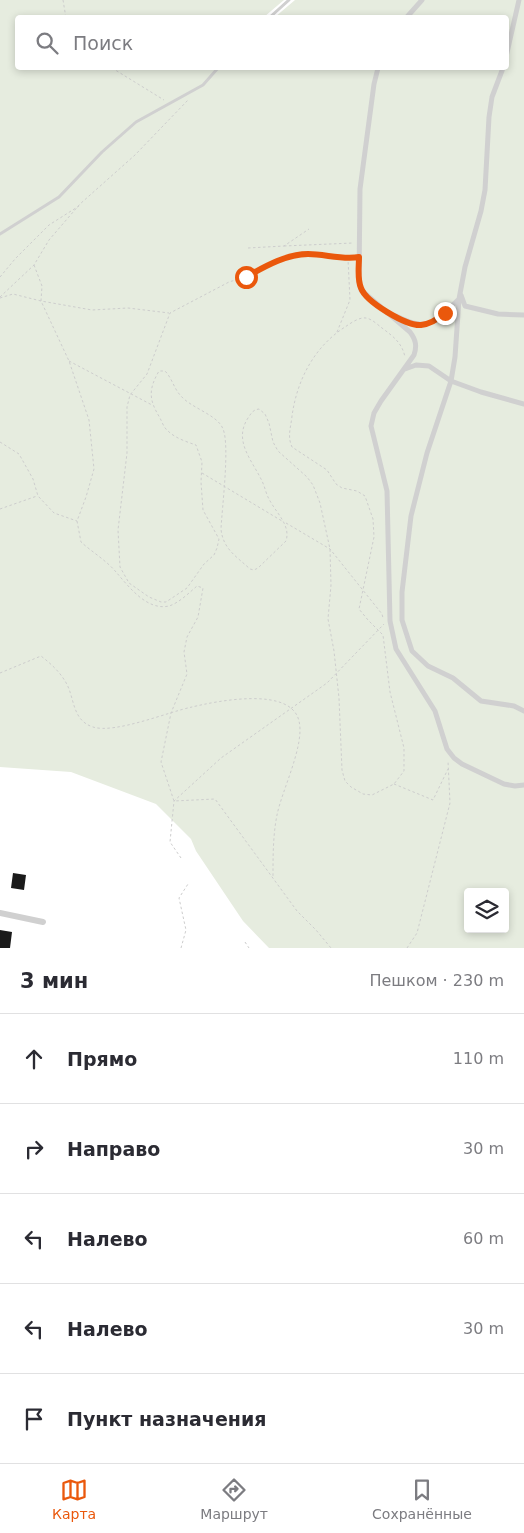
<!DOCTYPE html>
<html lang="ru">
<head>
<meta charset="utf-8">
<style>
	:root { --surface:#fff; --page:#f2f2f3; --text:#2b2b33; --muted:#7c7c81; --line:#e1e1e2; --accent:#ea580c }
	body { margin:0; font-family:"DejaVu Sans",sans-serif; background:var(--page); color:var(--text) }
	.controls { position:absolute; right:15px; bottom:15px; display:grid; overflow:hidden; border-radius:5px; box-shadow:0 2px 8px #0003 }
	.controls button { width:45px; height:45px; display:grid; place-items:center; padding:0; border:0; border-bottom:1px solid var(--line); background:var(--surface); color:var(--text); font:25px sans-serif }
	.stop { position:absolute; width:15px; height:15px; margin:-11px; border:4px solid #ea580c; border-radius:50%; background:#fff }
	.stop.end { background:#ea580c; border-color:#fff; box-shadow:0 1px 5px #0008 }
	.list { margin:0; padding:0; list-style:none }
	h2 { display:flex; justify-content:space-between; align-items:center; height:65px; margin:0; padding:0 20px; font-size:21px }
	h2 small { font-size:16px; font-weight:400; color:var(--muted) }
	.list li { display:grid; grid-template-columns:32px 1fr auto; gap:15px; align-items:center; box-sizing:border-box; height:90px; padding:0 20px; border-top:1px solid var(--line) }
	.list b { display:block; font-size:19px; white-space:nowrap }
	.list em { font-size:16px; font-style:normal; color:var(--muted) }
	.icon { flex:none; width:28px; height:28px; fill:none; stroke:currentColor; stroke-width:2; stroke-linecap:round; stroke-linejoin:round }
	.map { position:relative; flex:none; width:524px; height:948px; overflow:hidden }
	.search { position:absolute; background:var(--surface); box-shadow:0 2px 8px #0003; left:15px; right:15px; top:15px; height:55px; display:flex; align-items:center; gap:12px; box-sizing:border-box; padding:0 18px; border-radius:5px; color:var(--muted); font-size:19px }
	.sheet { height:515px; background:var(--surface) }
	nav { display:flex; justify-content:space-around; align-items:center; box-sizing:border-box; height:70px; border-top:1px solid var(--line); background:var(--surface); font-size:14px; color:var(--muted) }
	nav a { display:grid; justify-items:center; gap:2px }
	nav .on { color:var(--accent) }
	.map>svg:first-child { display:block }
	.green { fill:#e6ecdf; fill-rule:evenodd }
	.building { fill:#1a1a1a }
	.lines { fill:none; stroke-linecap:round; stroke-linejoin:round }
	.path { stroke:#cdcdcd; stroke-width:1; stroke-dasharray:2.5 2.5; stroke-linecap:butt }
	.service { stroke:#d0d0d0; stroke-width:3 }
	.pedestrian { stroke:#d0d0d0; stroke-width:5 }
	.minor { stroke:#d0d0d0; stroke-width:6 }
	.route { stroke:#ea580c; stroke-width:6 }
</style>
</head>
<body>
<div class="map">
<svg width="524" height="948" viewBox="0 0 524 948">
	<rect width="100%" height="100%" fill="#fff"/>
	<path class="green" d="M0,0H284L264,17L18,18V68H506V18L275,17L295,0H524V948H269L243,921L196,851L191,839L156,804L71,772L0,767ZM468,892H505V929H468Z"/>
	<path class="building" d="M13,873L26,875L24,890L11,888Z
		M0,930L12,932L10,948H0Z"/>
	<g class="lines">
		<path class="path" d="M63,0L66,18
			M112,68L164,100
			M284,246L353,243
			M248,248L284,246L309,229
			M353,258L305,254L278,261L245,277L229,282L170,313L147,374L130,395L127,407V453L118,530L120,567L129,583L149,597L161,602H166L187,588L204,564L214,555L217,548L219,539L203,510L201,482L202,462L196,445C187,442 175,438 168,431C164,428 162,422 160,418C149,400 148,390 159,371H165C172,378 174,389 181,396C191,408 218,415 223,429C230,445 222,508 221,529C223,549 236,556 250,569L254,570L258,568L286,541C291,525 276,513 269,499C266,494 265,487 262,481C252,460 233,441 248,418C252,412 253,410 259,409L265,414L269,423L273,442L278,451L307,477L313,485L320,503L330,549L331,585L328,619L334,651L339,698L342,770L345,781L351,787L363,794L372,795L394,784L404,771V748L390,692L383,635L368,620L359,609L374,537L373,519L365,496L357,491L342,488L336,484L327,470L292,447C287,436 291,427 292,416C297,380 314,347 345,327C351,323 359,317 366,318C372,319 378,325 382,328C394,337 402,343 405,357
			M34,265L42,286L41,301L69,361L89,420L94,469L86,497L77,521L81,542C92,552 107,561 116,572C129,587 147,611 169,606C179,603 190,592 197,586L203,588L198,617L187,637L184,652L187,674L171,713L161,762L174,801L215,799L297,911L316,930L331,948
			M0,277L15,259L49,225L79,206
			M0,297L34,265L49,240L80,204L135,155L188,100
			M0,298L13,294L41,301L92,310L128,308L169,313
			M337,332L350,300L348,259
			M69,361L152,405
			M0,442L19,454L33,479L38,496L54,513L77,521
			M202,473L282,521
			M0,509L37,496
			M286,523L330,549L382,614L383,618
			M0,673L41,656C50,663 59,671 65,681C75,696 71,720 93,727C115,734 168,712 192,707C217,701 291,686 299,721C305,745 282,790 277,815C273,835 273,856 273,876
			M394,784L433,800L448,769
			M181,858L170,842L174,801L221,758L327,683L384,624
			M245,942L249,948
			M181,948L186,930L179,898L188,884
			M407,948L417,933L450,803L448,761"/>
		<path class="service" d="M269,18L289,0
			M0,234L59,197L102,152L136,122L203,85L218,68"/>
		<path class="pedestrian" d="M406,18L422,0
			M506,57L519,0
			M378,68L374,84L360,189L359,281L361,290L410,332C416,340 417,346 414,355L381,401L374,413L371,426L387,491L390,621L396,649L435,711L447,749L454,758L462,764L504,784L515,786L524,785
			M503,68L492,97L489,117L485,190L481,211L465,267L459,299L455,357L451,381L427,453L411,516L402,592V620L412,651L428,666L453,678L481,701L514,706L524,711
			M461,295L465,306L498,314L524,315
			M396,316C429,333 435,322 459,299
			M405,369L416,365L429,366L451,381L481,392L524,404"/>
		<path class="minor" d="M0,913L43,922"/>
	</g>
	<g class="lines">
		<path class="route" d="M246,277C264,267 286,254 308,254C325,254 342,260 359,257C359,267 357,279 361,288C366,302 406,326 421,325C431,324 438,319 445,313"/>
	</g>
</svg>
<div class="controls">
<button><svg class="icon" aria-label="layers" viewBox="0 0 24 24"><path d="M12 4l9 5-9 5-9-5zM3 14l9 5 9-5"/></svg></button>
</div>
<div class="stop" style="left:246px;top:277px"></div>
<div class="stop end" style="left:445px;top:313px"></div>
<div class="search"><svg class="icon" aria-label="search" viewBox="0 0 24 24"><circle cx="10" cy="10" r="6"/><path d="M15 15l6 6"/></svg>Поиск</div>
</div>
<section class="sheet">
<h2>3 мин<small>Пешком · 230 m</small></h2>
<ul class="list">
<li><svg class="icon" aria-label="ahead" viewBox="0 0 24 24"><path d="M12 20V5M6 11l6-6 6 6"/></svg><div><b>Прямо</b></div><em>110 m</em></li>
<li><svg class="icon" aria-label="right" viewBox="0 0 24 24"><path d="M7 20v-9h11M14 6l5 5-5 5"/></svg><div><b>Направо</b></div><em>30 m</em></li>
<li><svg class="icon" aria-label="left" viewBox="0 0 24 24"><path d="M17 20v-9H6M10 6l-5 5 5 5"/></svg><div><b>Налево</b></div><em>60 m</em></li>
<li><svg class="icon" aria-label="left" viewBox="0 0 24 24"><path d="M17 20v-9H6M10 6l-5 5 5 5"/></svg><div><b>Налево</b></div><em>30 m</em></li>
<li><svg class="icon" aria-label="arrive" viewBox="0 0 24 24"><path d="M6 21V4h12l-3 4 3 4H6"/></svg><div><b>Пункт назначения</b></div></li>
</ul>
</section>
<nav>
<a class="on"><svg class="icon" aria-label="map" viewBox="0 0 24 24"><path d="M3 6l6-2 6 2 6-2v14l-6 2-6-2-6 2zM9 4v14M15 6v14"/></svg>Карта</a>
<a><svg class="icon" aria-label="directions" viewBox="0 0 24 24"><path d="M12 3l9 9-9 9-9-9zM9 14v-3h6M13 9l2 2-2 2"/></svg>Маршрут</a>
<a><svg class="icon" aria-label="saved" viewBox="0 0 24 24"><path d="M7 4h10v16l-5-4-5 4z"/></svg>Сохранённые</a>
</nav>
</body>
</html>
